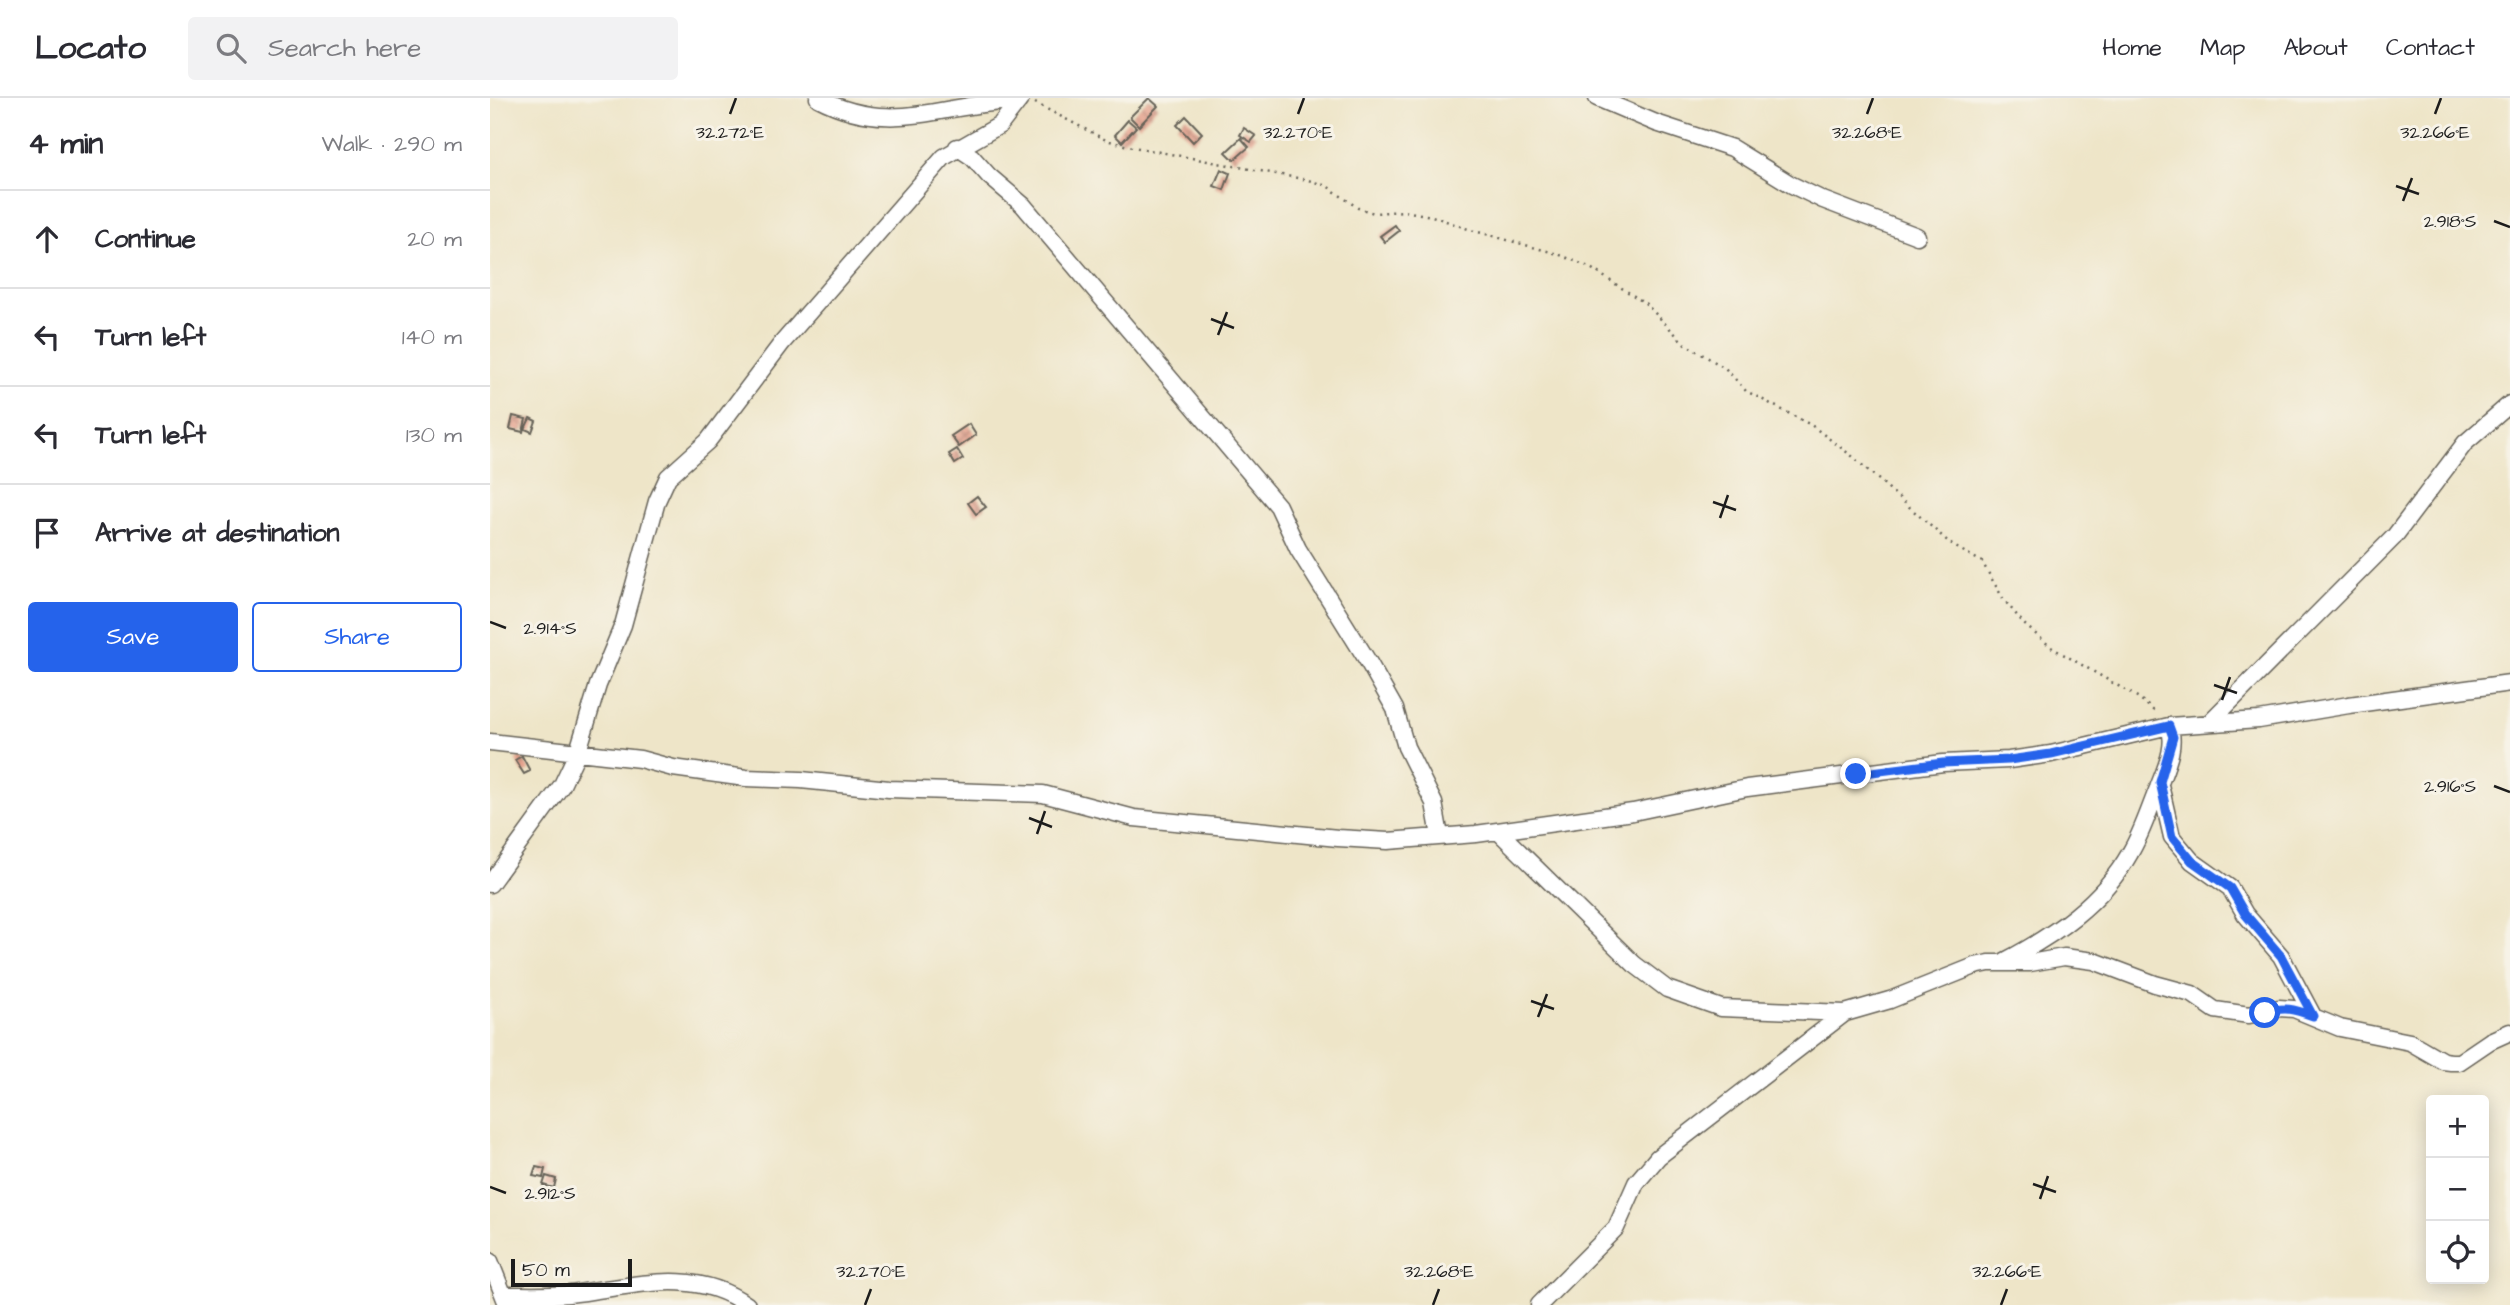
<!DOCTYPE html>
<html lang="en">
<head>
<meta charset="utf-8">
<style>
	:root { --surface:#fff; --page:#f2f2f3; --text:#2b2b33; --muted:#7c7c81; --line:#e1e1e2; --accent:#2563eb }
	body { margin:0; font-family:"Architects Daughter",sans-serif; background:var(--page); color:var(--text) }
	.controls { position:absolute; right:21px; bottom:21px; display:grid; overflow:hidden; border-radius:7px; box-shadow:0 4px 18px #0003 }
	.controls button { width:63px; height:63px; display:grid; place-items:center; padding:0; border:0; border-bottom:2px solid var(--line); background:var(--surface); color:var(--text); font:35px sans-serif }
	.scale { position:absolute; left:21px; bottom:18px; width:121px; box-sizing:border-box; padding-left:7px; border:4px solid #1c1c1c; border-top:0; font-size:19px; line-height:24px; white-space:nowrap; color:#1c1c1c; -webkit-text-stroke:5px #f7f3e8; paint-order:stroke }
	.stop { position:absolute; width:21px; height:21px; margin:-16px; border:5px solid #2563eb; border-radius:50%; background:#fff }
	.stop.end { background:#2563eb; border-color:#fff; box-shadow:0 2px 7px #0008 }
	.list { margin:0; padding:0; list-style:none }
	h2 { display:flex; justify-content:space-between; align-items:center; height:91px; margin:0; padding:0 28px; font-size:30px }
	h2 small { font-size:23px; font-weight:400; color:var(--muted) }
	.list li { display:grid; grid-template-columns:46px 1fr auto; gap:21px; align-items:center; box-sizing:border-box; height:98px; padding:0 28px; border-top:2px solid var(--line) }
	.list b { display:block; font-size:26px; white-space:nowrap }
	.list em { font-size:23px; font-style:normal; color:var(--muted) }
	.actions { display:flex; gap:14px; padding:21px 28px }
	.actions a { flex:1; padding:16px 0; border:2px solid var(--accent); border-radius:7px; text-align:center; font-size:24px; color:var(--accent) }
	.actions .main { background:var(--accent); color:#fff }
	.icon { flex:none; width:38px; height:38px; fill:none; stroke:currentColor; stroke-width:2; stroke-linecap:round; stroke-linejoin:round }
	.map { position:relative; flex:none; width:2020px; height:1207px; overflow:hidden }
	header { display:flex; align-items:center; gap:42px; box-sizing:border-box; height:98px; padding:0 35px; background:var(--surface); border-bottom:2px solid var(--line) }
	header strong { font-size:33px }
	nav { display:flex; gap:38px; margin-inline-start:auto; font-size:24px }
	.search { width:490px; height:63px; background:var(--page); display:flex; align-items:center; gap:18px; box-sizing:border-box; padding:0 24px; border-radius:7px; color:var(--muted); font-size:26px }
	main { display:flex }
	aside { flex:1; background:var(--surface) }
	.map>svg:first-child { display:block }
	.building { fill:url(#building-cross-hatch) }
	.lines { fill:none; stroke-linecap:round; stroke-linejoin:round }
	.minor-casing { stroke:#666258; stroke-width:19 }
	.path { stroke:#666258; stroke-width:2.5; stroke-dasharray:2 5; stroke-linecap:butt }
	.minor { stroke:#fff; stroke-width:16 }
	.route { stroke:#2563eb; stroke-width:9 }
	.ticks { fill:none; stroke:#1c1c1c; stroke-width:2.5 }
	.ticks-label { font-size:18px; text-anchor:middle; fill:#1c1c1c; stroke:#f7f3e8; stroke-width:6; stroke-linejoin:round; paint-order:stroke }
</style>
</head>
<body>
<header>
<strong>Locato</strong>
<div class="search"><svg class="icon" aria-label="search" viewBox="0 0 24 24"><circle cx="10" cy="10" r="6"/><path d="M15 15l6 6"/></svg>Search here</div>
<nav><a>Home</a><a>Map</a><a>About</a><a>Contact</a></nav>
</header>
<main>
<aside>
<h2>4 min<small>Walk · 290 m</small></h2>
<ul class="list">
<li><svg class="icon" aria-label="ahead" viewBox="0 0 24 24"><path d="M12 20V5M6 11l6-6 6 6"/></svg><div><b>Continue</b></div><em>20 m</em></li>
<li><svg class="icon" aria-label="left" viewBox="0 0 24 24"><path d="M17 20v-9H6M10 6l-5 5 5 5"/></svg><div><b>Turn left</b></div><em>140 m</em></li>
<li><svg class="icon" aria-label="left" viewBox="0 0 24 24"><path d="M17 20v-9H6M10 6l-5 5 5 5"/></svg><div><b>Turn left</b></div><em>130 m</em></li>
<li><svg class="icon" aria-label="arrive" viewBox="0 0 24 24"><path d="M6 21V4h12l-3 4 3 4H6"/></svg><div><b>Arrive at destination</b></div></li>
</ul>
<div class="actions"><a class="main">Save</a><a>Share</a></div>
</aside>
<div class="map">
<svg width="2020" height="1207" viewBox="0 0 2020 1207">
	<defs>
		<pattern id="building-cross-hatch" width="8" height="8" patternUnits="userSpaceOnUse" patternTransform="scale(1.75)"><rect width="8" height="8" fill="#e5a38e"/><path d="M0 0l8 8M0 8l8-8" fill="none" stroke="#b98473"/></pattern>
	</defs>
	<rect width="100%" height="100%" fill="#f7f3e8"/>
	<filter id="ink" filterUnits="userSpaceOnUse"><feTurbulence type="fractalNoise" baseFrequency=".0143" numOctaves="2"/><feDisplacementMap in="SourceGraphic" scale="14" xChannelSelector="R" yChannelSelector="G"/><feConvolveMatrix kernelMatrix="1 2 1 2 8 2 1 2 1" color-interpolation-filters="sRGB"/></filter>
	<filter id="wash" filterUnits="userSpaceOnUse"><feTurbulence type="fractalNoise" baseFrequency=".00686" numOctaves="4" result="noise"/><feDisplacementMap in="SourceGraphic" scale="28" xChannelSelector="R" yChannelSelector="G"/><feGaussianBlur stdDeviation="1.57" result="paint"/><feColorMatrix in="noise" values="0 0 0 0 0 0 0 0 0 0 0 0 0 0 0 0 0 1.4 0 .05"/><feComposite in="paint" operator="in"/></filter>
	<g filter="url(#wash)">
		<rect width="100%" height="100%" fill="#eee5c8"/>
		<g id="blocks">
			<path class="building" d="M659,0L668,8L649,28L640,19Z
				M696,18L712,35L703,44L687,27Z
				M638,22L646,29L632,44L625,37Z
				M754,30L766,38L761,44L750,37Z
				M751,40L759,49L744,62L736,54Z
				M731,71L740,75L734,92L724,88Z
				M905,127L909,133L895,144L890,138Z
				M23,318L36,321L33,334L20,331Z
				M40,320L46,323L42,334L35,331Z
				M479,326L486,337L469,349L461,338Z
				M467,351L473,361L465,366L459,356Z
				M487,398L496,409L486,416L478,405Z
				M32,658L40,673L34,676L25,662Z
				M46,1069L55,1071L53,1080L43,1078Z
				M56,1078L66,1081L64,1090L53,1087Z"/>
		</g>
	</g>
	<g filter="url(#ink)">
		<use href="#blocks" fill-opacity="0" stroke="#666258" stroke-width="2"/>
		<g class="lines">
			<g class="minor-casing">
				<path id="minor" d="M328,0C403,39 454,4 529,3
					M1107,0L1166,25L1242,50L1302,87L1333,102L1427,138
					M467,49L482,59L499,78L533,107L788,408L808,451L879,565L905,611L916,649L944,705L950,738
					M1719,625L1904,439L1975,345L2020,306
					M0,644L150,661L183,670L256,680L311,682L399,691L553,696L644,720L848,740L898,743L986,736L1143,714L1257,690L1453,665L1519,662L1561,656L1679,628L1769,622L1859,607L2020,585
					M1670,687L1682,739L1702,763L1740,790L1755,816L1791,858L1823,918
					M1008,733L1144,866L1177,891L1231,910L1355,915L1400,902L1485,868L1499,865H1540L1574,859L1604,863L1665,886L1702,896L1725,912L1759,917L1789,910L1804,911L1850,930L1920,944L1953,963L1961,964H1969L2000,943L2020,934
					M0,786L72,687L88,653L108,587L133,527L167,403L178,379L218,343L292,245L454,59L510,27L531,0
					M1515,863C1564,837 1612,805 1640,755C1652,735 1659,712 1668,690C1675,671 1687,648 1679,628
					M0,1163L17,1206
					M14,1197C35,1197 57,1198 79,1196C139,1190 203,1167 257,1207
					M1049,1207L1126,1130L1146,1085L1168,1059L1355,915"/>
			</g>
			<path class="path" d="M545,5L616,42L638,48L818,82L837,88L868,110L884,115L914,113L942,118L981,132L1068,156L1099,169L1155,205L1195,246L1235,270L1256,293L1321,327L1362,358L1462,447L1492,464L1514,502L1535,527L1561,549L1649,600L1664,613L1665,617"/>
			<use href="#minor" class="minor"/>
		</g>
	</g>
	<g class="lines" filter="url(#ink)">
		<path class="route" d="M1366,676L1453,665L1519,662L1561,656L1679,628L1683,639L1670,684L1682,739L1702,763L1740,790L1755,816L1791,858L1823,918C1804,911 1794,908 1775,915"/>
	</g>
	<path class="ticks" d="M240,16L246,0M808,16L814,0M1377,16L1383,0M1945,16L1951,0M1906,88L1929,96M1913,103L1922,80M2004,123L2020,129M721,221L744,230M728,237L737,214M1223,404L1246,412M1230,420L1238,397M0,524L16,530M1724,587L1747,595M1732,602L1740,579M2004,688L2020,694M539,720L562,729M547,736L555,713M1041,903L1064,911M1048,919L1057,896M1543,1086L1566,1094M0,1089L16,1095M1550,1101L1558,1078M375,1207L381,1191M943,1207L949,1191M1511,1207L1517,1191"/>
	<g class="ticks-label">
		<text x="240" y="40">32.272°E</text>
		<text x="808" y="40">32.270°E</text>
		<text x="1377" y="40">32.268°E</text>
		<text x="1945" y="40">32.266°E</text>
		<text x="1960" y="129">2.918°S</text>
		<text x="60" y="536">2.914°S</text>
		<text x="1960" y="694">2.916°S</text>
		<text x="60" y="1101">2.912°S</text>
		<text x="381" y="1179">32.270°E</text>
		<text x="949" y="1179">32.268°E</text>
		<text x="1517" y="1179">32.266°E</text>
	</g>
</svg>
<div class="controls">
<button>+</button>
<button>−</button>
<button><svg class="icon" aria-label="locate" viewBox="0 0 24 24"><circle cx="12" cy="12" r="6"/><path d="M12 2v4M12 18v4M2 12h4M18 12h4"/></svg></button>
</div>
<div class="scale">50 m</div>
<div class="stop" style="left:1775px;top:915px"></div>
<div class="stop end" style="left:1366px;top:676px"></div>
</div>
</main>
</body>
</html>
